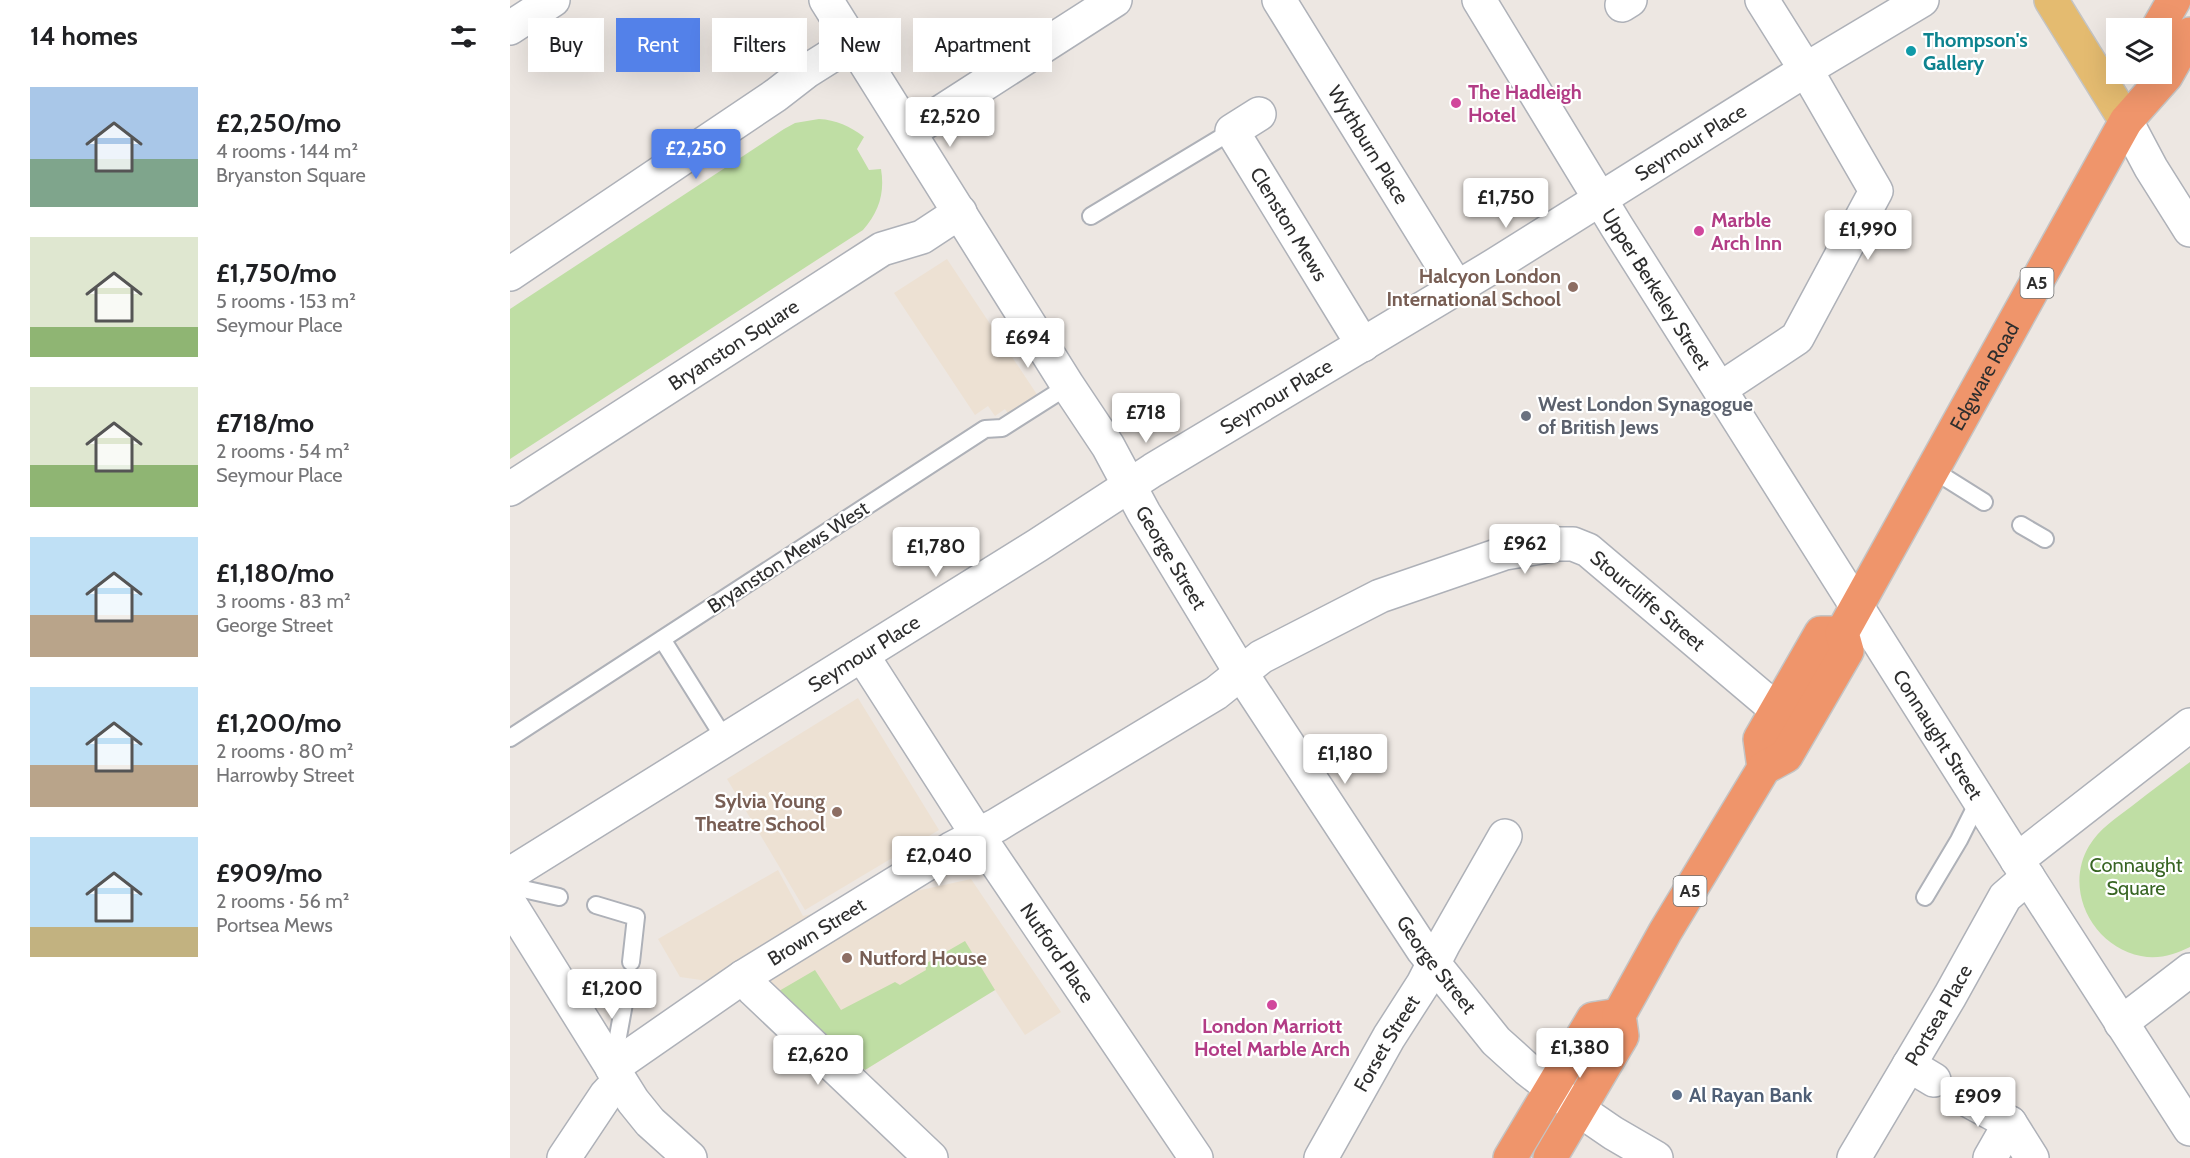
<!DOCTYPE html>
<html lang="en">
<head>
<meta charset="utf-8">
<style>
  body { margin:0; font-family:Cabin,sans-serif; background:#f2f2f2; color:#202124; height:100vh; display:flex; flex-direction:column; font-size:22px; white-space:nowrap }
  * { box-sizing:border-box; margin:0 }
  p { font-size:20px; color:#757577 }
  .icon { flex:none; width:33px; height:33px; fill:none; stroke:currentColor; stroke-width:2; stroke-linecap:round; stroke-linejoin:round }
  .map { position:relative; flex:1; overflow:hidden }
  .drawer { display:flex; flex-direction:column; background:#fff; width:510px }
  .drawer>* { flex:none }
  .guide { position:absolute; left:18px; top:18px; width:570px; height:54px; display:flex; gap:12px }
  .buttons { position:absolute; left:1596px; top:18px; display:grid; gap:12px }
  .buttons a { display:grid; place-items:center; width:66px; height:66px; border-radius:0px; background:#fff; box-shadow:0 6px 24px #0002; font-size:30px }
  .price { position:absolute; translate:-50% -51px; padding:0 14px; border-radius:6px; background:#fff; color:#222; font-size:20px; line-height:39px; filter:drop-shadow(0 2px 3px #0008) }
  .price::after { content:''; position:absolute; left:50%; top:36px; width:18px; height:14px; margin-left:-9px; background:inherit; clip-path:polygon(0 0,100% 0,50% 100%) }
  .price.on { background:#5381e9; color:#fff }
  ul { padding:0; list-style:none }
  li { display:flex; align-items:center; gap:18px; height:150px; padding:0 30px }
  li span { display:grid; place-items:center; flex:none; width:168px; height:120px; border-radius:0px; color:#555 }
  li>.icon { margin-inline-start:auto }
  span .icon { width:72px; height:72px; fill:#fffc; stroke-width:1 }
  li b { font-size:26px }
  h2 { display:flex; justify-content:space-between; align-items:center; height:72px; padding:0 30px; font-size:26px }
  .pill { padding:0 21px; border-radius:0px; background:#fff; box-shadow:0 6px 24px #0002; font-size:21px; line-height:54px }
  .pill.on { background:#5381e9; color:#fff }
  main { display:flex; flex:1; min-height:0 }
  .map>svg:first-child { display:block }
  .education { fill:#ede1d3 }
  .green { fill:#bfdea4 }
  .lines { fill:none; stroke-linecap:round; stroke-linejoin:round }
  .lane-casing { stroke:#aeb1b8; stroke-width:20 }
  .street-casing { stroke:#aeb1b8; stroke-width:36 }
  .secondary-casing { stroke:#aeb1b8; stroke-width:36 }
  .primary-casing { stroke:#c4c4c4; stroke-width:36 }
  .highway-casing { stroke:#c4c4c4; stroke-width:36 }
  .lane { stroke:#fff; stroke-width:16 }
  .street { stroke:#fff; stroke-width:33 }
  .secondary { stroke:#fff; stroke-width:33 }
  .primary { stroke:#e4bb70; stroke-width:33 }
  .highway { stroke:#ef956b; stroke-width:33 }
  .culture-dot { fill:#0f9aa8; stroke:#fff; stroke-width:2 }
  .hotel-dot { fill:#d1479c; stroke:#fff; stroke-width:2 }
  .education-dot { fill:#8d6e63; stroke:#fff; stroke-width:2 }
  .worship-dot { fill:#6b7280; stroke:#fff; stroke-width:2 }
  .service-dot { fill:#5c6f8a; stroke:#fff; stroke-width:2 }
  .labels { text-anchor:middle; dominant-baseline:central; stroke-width:4.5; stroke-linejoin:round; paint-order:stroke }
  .shield { fill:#fff; stroke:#6d6d6d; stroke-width:1.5 }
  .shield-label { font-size:18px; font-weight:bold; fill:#2e2e2e }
  .culture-label { font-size:20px; font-weight:bold; fill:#0d838f; stroke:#fff; text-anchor:start }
  .hotel-label { font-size:20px; font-weight:bold; fill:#b23c85; stroke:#fff; text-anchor:start }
  .street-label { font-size:20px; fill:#2e2e2e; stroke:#fff }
  .education-label { font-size:20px; font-weight:bold; fill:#785e54; stroke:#fff; text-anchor:end }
  .worship-label { font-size:20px; font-weight:bold; fill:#5b616d; stroke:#fff; text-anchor:start }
  .park-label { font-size:20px; fill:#386523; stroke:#fff }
  .service-label { font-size:20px; font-weight:bold; fill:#4e5e75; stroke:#fff; text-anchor:start }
</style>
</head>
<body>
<main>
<section class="drawer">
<h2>14 homes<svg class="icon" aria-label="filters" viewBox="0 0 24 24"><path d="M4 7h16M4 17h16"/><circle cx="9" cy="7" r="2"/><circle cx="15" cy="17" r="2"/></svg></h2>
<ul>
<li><span style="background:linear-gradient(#a9c7e8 60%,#7fa58c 0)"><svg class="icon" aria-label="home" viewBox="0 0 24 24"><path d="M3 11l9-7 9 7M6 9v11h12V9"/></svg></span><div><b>£2,250/mo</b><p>4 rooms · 144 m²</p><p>Bryanston Square</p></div></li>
<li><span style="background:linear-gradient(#dfe7d0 75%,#8fb573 0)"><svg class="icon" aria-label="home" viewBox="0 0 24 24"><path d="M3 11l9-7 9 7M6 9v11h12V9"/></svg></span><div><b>£1,750/mo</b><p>5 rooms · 153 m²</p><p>Seymour Place</p></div></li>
<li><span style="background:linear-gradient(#dfe7d0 65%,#8fb573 0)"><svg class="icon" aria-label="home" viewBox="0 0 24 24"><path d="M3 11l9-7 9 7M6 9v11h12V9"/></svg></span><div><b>£718/mo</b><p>2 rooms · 54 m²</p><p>Seymour Place</p></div></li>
<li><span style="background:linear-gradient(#bfe0f5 65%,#b9a48a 0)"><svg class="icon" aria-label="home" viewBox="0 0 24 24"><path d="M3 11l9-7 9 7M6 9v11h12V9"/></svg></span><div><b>£1,180/mo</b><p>3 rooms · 83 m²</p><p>George Street</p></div></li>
<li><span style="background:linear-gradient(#bfe0f5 65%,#b9a48a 0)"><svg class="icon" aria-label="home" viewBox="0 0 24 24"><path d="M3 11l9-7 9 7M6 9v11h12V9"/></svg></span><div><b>£1,200/mo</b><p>2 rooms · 80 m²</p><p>Harrowby Street</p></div></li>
<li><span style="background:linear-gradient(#bfe0f5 75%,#c2b280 0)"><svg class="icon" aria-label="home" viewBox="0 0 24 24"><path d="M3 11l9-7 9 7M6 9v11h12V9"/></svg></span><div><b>£909/mo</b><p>2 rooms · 56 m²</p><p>Portsea Mews</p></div></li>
</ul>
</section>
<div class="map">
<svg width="1680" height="1158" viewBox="0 0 1680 1158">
  <rect width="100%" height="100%" fill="#ede7e2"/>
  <!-- education -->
  <path class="education" d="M437,259L530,399L501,418L495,409L485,416L478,406L465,415L384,293Z
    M348,698L429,830L295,910L217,779Z
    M268,870L293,916L461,879L551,1012L515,1035L485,990L355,1070L269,991L170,977L148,939Z"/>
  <!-- green -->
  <path class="green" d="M309,119C326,120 340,126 354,137L347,149L359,170L371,169C375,193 369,212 353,230L0,459V309L274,129L285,123Z
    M1680,762V947C1665,954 1649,960 1631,956C1583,947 1553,890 1579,846C1589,829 1606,818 1622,806C1641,791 1661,776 1680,762Z
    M455,941L485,990L355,1070L269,991L305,970L331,1010L385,982L390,985L416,970L415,964Z"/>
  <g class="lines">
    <defs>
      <path id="lane" d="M581,216L722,131
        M1423,470L1474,502
        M1511,525L1535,539
        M152,639L216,741
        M0,738L475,429L492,428L558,386
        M0,886L49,897
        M1415,897L1449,840L1469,800
        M86,905L126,917L121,962
        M103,1064L115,998"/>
      <g id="street">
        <path id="s1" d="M769,0L947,288"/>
        <path d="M1112,5L1120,0"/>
        <path d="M0,28L43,0"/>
        <path id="s2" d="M749,114L722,131L853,345"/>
        <path d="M400,132L605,0"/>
        <path d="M0,274L266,95L297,71L343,42"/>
        <path d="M1210,389L1287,338L1366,191L1296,70L1252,0"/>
        <path id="s3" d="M0,489L372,249L412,237L450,212"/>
        <path id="s4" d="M352,655L467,834L686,1158"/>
        <path d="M1507,860L1680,725"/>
        <path d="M0,904L123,1101L140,1122L180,1158"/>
        <path d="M233,977L244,990L421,1158"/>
        <path d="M1399,1065L1424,1080"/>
        <path id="s5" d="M102,1068L233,977L441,849L487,825L706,693L751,657L870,596L995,553L1049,544H1063L1078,550L1267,710"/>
        <path d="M1454,1098L1500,1123L1522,1158"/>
        <path d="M1068,1109L1103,1133L1146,1158"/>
        <path d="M54,1158L96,1095L109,1081"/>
        <path id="s6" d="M811,1158L879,1037L913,984L934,943L995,836"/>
        <path id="s7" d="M1344,1158L1440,996L1495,897L1518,877"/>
        <path d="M1480,1158L1500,1123"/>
      </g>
      <g id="secondary">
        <path id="s8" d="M316,0L558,386L598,446L634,513L731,673L913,950L986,1041L1017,1069L1068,1109"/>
        <path id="s9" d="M969,0L1107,227L1507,860L1680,1129"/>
        <path d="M1616,121L1641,168L1680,230"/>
        <path id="s10" d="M0,874L528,545L643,470L985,265L1310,61L1412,0"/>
        <path d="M1611,1023L1680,970"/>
      </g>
      <path id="primary" d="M1541,0L1616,121"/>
      <g id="highway">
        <path d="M1648,28L1664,0"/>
        <path d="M1254,768L1250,739L1311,633H1332"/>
        <path d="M1000,1158L1083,1019L1109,1015"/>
        <path id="s11" d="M1040,1158L1112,1036L1109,1015L1155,932L1254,768L1276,756L1337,651L1332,633L1616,121L1656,76L1680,34"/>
      </g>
    </defs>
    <!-- lane casing -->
    <use href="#lane" class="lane-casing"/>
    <!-- street casing -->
    <use href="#street" class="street-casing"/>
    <!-- secondary casing -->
    <use href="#secondary" class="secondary-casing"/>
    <!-- primary casing -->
    <use href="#primary" class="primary-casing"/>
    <!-- highway casing -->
    <use href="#highway" class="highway-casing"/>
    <!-- lane -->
    <use href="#lane" class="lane"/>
    <!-- street -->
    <use href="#street" class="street"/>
    <!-- secondary -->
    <use href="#secondary" class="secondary"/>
    <!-- primary -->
    <use href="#primary" class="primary"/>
    <!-- highway -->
    <use href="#highway" class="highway"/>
  </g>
  <!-- markers -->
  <circle class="culture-dot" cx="1401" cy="51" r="6"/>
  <g class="hotel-dot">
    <circle cx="946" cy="103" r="6"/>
    <circle cx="1189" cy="231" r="6"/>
    <circle cx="762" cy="1005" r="6"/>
  </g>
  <g class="education-dot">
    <circle cx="1063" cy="287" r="6"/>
    <circle cx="327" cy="812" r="6"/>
    <circle cx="337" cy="958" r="6"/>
  </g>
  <circle class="worship-dot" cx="1016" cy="416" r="6"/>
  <circle class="service-dot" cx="1167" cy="1095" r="6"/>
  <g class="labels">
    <!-- shield labels -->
    <g class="shield">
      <rect x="1510.5" y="268" width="33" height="30" rx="4.5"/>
      <rect x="1163.5" y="876" width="33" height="30" rx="4.5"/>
    </g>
    <g class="shield-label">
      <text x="1527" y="283">A5</text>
      <text x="1180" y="891">A5</text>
    </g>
    <!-- culture labels -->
    <g class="culture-label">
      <text x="1413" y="40">Thompson's<tspan x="1413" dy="23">Gallery</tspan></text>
    </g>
    <!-- hotel labels -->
    <g class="hotel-label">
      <text x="958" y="92">The Hadleigh<tspan x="958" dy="23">Hotel</tspan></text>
      <text x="1201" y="220">Marble<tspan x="1201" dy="23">Arch Inn</tspan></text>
      <text x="762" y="1026" text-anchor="middle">London Marriott<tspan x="762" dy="23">Hotel Marble Arch</tspan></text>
    </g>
    <!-- street labels -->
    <g class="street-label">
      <text stroke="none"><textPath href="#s10" startOffset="1389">Seymour Place</textPath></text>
      <text stroke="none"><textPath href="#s1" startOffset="170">Wythburn Place</textPath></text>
      <text stroke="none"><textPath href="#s2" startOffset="141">Clenston Mews</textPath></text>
      <text stroke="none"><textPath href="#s9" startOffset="339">Upper Berkeley Street</textPath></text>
      <text stroke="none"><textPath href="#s3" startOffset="266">Bryanston Square</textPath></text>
      <text stroke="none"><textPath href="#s11" startOffset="908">Edgware Road</textPath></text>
      <text stroke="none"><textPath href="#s10" startOffset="903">Seymour Place</textPath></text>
      <text transform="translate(278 557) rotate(-33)">Bryanston Mews West</text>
      <text stroke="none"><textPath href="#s8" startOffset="656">George Street</textPath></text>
      <text stroke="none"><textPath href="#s5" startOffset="1198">Stourcliffe Street</textPath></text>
      <text stroke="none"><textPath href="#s10" startOffset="417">Seymour Place</textPath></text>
      <text stroke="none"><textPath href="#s9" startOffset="866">Connaught Street</textPath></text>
      <text stroke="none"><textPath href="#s5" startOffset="246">Brown Street</textPath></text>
      <text stroke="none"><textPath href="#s4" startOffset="356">Nutford Place</textPath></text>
      <text stroke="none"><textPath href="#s8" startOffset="1142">George Street</textPath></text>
      <text stroke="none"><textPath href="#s7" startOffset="166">Portsea Place</textPath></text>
      <text stroke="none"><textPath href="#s6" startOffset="132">Forset Street</textPath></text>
    </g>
    <!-- education labels -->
    <g class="education-label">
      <text x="1051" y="276">Halcyon London<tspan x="1051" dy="23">International School</tspan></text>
      <text x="315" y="801">Sylvia Young<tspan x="315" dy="23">Theatre School</tspan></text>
      <text x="349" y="958" text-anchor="start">Nutford House</text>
    </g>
    <!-- worship labels -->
    <g class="worship-label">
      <text x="1028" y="404">West London Synagogue<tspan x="1028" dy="23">of British Jews</tspan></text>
    </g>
    <!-- park labels -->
    <g class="park-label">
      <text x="1626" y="865">Connaught<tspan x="1626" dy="23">Square</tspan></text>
    </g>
    <!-- service labels -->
    <g class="service-label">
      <text x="1179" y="1095">Al Rayan Bank</text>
    </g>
  </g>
</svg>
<div class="buttons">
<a><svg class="icon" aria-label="layers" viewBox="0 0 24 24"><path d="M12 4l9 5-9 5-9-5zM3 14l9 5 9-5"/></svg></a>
</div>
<b class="price" style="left:440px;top:148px">£2,520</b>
<b class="price on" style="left:186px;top:180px">£2,250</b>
<b class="price" style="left:996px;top:229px">£1,750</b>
<b class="price" style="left:1358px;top:261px">£1,990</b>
<b class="price" style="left:518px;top:369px">£694</b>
<b class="price" style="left:636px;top:444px">£718</b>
<b class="price" style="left:1015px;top:575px">£962</b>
<b class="price" style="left:426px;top:578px">£1,780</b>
<b class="price" style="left:835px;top:785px">£1,180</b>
<b class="price" style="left:429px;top:887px">£2,040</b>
<b class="price" style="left:102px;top:1020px">£1,200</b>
<b class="price" style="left:1070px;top:1079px">£1,380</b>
<b class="price" style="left:308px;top:1086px">£2,620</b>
<b class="price" style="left:1468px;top:1128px">£909</b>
<div class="guide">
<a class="pill">Buy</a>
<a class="pill on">Rent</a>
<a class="pill">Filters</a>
<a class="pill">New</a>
<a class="pill">Apartment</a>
</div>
</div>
</main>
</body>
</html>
